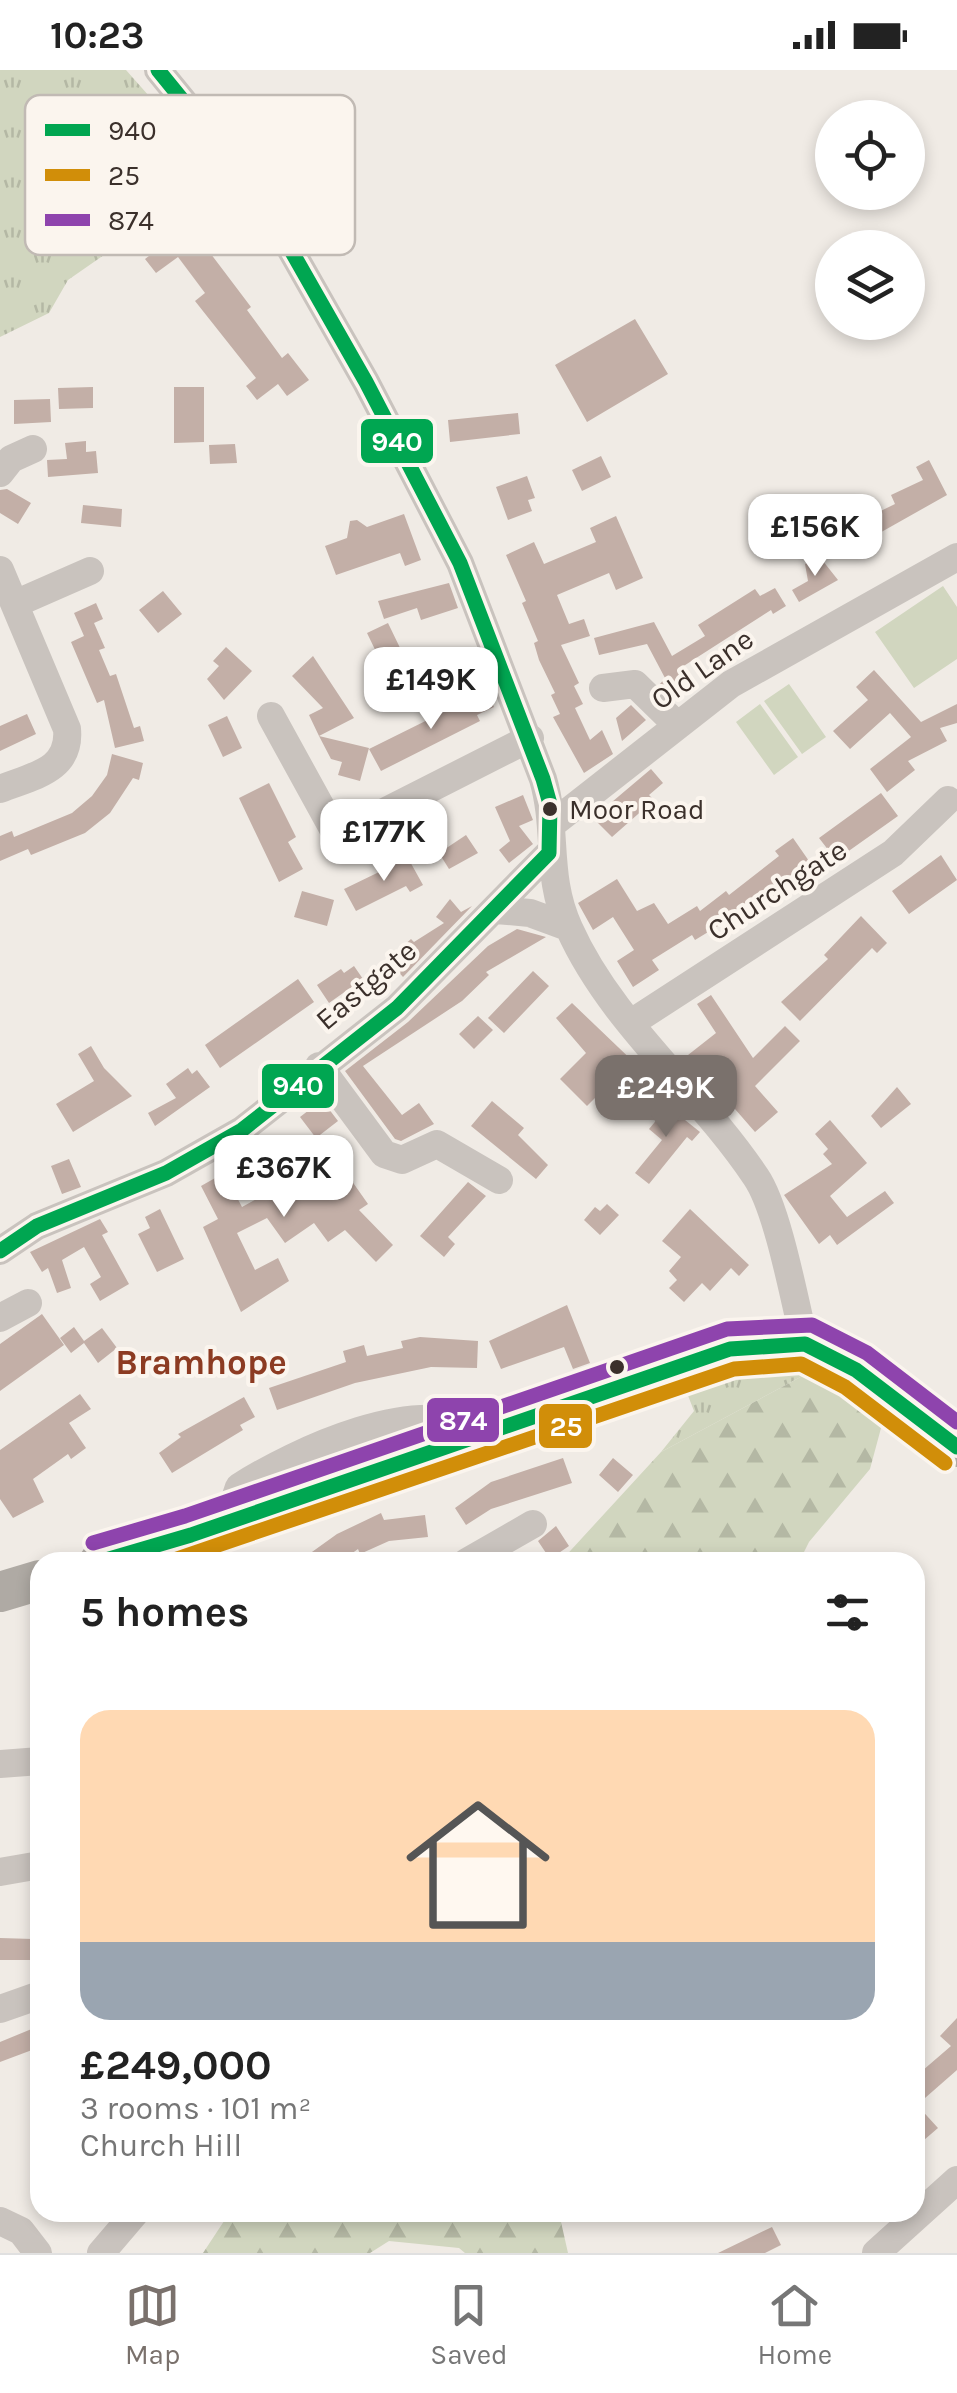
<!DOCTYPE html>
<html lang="en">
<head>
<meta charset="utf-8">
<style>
  body { margin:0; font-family:Karla,sans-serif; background:#f2f2f2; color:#222; height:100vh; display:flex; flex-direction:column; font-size:38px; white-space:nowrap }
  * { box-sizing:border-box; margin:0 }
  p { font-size:32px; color:#767676 }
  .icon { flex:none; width:55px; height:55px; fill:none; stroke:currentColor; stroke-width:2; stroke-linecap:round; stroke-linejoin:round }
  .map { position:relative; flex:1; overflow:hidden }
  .details { position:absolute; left:30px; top:1482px; width:895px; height:670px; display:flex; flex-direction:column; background:#fff; border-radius:30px; box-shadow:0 5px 15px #0003 }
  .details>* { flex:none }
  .tools { position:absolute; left:815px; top:30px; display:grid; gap:20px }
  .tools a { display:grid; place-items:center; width:110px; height:110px; border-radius:50%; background:#fff; box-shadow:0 5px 15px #0003; font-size:50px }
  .price { position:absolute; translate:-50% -85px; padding:0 22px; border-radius:20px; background:#fff; color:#222; font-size:32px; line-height:65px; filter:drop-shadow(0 2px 5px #0008) }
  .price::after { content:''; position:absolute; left:50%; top:60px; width:30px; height:22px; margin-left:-15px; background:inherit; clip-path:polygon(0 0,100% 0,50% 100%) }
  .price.active { background:#7a716c; color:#fff }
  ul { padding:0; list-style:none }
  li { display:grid; align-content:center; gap:20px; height:530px; padding:0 50px }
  li span { display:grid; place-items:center; height:310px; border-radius:30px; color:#555 }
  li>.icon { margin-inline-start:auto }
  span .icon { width:180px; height:180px; fill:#fffc; stroke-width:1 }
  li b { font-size:42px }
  h2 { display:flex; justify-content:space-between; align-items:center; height:120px; padding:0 50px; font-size:42px }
  .status { display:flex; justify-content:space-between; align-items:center; height:70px; padding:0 50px; background:#fff; direction:ltr }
  .status svg { height:28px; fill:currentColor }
  .dock { display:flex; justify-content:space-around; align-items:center; height:140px; border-top:2px solid #e0e0e0; background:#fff; font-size:28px; color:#767676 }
  .dock a { display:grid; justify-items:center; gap:5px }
  .dock .active { color:#7a716c }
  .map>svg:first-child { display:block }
  .grass { fill:url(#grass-tufts) }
  .forest { fill:url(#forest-firs) }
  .garden { fill:#d1d6bf }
  .building { fill:#c3afa7 }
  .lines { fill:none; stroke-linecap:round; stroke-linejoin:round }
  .minor { stroke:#c9c3be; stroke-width:28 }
  .highway { stroke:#afaaa4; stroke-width:40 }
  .bus-1-casing { stroke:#fbf5ee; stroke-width:22 }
  .bus-2-casing { stroke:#fbf5ee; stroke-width:22 }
  .bus-3-casing { stroke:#fbf5ee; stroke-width:22 }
  .bus-1 { stroke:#00a651; stroke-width:15 }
  .bus-2 { stroke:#d18e09; stroke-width:15 }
  .bus-3 { stroke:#8e44ad; stroke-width:15 }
  .bus-dot { fill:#3b302b; stroke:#fbf5ee; stroke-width:4 }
  .labels { text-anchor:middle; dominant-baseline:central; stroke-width:8; stroke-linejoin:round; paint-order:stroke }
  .bus-label { font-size:28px; fill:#3b302b; stroke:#fbf5ee; text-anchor:start }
  .street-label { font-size:30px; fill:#3b302b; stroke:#fbf5ee }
  .quarter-label { font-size:35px; font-weight:bold; fill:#8c3b22; stroke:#fbf5ee }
  .key { fill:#fbf5ee; stroke:#c1bab4; stroke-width:2.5 }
  .key-label { font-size:28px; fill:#3b302b }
  .line-badge { stroke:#fbf5ee; stroke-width:4 }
  .badge-label { font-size:28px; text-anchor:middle; font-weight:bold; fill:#fff }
</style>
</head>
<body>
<div class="status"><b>10:23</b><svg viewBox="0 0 49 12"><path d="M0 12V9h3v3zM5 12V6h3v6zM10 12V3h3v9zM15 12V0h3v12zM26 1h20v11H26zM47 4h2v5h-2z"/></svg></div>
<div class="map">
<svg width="957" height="2183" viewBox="0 0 957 2183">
  <defs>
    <pattern id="grass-tufts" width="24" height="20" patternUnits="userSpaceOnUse" patternTransform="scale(2.5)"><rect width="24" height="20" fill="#d1d6bf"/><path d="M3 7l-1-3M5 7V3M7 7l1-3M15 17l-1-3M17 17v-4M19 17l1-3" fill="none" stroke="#b4b8a4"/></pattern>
    <pattern id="forest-firs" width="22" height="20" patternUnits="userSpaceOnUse" patternTransform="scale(2.5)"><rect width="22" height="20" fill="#d1d6bf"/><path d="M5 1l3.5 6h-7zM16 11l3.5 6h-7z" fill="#b4b8a4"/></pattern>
  </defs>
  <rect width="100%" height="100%" fill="#f0ebe5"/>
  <!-- grass -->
  <path class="grass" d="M0,0H126L219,105L68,210L49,243L0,267Z
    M774,1297L808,1303L661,1382L694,1341L687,1323Z
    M416,1358L443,1360L246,1422L343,1376Z"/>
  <!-- forest -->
  <path class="forest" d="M808,1303L884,1347L870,1399L809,1472L799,1492H718L689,1483L677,1492H560L661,1382Z
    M230,2142L559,2143L568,2183H465L459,2178L389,2171L370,2183H203Z"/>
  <!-- garden -->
  <path class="garden" d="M943,516L957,537V589L914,618L875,562Z
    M789,614L826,667L802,684L764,631Z
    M760,634L798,687L774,705L736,652Z"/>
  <!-- building -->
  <path class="building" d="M189,155L251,237L247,240L282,288L288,283L309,310L287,326L278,314L257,330L246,316L256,308L195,231L205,223L178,187L156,203L145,189Z
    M635,249L668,304L587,352L555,295Z
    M93,317V338L59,339L58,318Z
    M174,317H204V372L174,373Z
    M50,329L51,352L14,354V330Z
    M518,343L520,364L450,372L448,350Z
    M86,371V382L96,381L98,403L48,407L47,390L67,389L65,373Z
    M235,374L237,393L210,394L209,375Z
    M601,386L611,407L582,421L572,400Z
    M929,390L947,425L853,478L846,463L850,456L895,434L891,425L923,410L916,397Z
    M527,406L535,428L528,430L532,441L508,450L496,417Z
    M7,419L31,433L18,454L0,443V420Z
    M83,435L122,439L121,457L81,453Z
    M404,444L421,490L405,496L400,483L336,505L325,476L347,468L350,451L357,450L367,457Z
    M616,446L643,508L616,520L609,503L557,525L569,554L584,549L590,566L561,575L579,613L574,616L583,634L575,638L590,670L602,660L613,684L584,703L553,647L560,644L551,625L555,623L539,590L534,573L538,571L522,533L526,531L506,485L534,472L544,494L596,472L590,458Z
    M819,486L838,510L799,532L792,520L808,511L805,494Z
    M449,513L458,538L421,550L417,538L384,549L378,531Z
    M775,518L786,536L773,544L771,540L679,599L688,609L671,625L660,614L665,608L647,574L599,585L594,568L654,552L672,586L705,566L698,555L755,519L760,526Z
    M163,521L182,544L158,563L139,540Z
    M96,533L103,549L94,553L105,578L99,580L110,606L116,604L134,658L140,656L144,671L115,678L104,630L97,633L71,572L84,566L74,543Z
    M388,553L402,582L381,592L367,563Z
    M226,577L252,601L224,630L207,609L219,596L213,591Z
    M313,586L354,648L319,666L309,645L323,638L292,606Z
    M874,600L921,652L957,634V653L940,658L947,671L908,691L915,700L887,722L870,699L911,667L890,643L850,679L833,661L868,630L856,617Z
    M486,621L494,637L477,645L480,651L381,701L369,679Z
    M631,635L646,650L622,671L616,648Z
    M27,644L36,664L0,681V656Z
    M227,646L242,678L223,687L208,655Z
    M319,666L369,678L360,711L338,705L342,692L331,689Z
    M112,684L143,693L139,710L133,708L110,743L85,763L31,785L28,779L0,791V766L12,761L14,767L72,743L92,726L107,705Z
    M651,699L663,713L649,725L654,730L612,767L593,748Z
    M269,713L296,767L288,772L303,799L279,812L239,728Z
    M881,723L898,746L836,790L819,768Z
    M523,725L533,750L519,756L533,774L509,793L499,780L510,771L495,737Z
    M466,765L478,783L449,799L439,783Z
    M793,768L809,791L787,808L791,814L727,858L723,853L695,870L692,865L652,890L659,900L633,917L617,891L634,880L613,847L593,860L578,833L617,809L637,841L654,833L668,854L697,836L700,841L726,821L729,825L779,786L775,781Z
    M941,785L957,810L909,844L892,821Z
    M408,788L423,815L410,822L406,816L356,841L344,819Z
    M302,821L334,830L327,856L294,847Z
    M450,829L461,842L472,836L403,907L388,890L411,869L414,872L444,853L436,847Z
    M861,846L887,873L877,883L872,878L800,951L781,932L828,889L824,885Z
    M517,859L546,867L486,902L489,905L462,931L363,996L402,1045L419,1033L434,1054L401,1071L395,1069L345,1001L408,952L488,876Z
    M354,896L363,909L329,933L317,915L341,899L344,903Z
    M533,901L549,916L504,963L488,948Z
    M298,909L314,932L220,998L205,975Z
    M711,925L753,988L785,956L800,971L755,1016L778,1042L755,1062L688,985L716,963L697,934Z
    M572,933L641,999L625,1014L617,1006L587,1036L560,1009L586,983L556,948Z
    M478,946L493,960L474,979L459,964Z
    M91,976L104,998L132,1026L73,1062L56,1034L94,1011L78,984Z
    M188,998L192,1004L197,1000L210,1017L155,1056L148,1043L176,1028L166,1014Z
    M897,1017L911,1034L881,1058L871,1046Z
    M322,1030L338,1051L316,1068L300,1047Z
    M660,1030L700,1062L692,1071L687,1067L649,1114L635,1103L662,1070L649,1059L659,1047L651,1040Z
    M492,1031L524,1058L518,1065L548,1095L536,1109L471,1056Z
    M830,1050L867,1093L830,1126L847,1147L885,1121L894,1133L837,1175L830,1165L819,1174L784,1125L832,1094L823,1084L828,1079L815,1064Z
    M281,1070L307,1107L314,1102L321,1112L342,1097L368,1134L359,1140L393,1175L376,1192L345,1160L328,1172L314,1153L285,1173L267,1148L237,1163L255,1200L278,1188L289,1211L241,1242L203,1157L218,1149L201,1116L224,1103L242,1137L275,1119L254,1089Z
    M69,1089L81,1117L62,1124L51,1096Z
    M468,1112L486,1126L448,1167L455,1174L444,1187L420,1166Z
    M607,1134L619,1145L600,1165L584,1150L595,1137L600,1141Z
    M160,1139L184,1189L157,1202L138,1164L150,1158L145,1147Z
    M690,1139L749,1195L739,1206L731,1198L710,1221L702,1213L684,1232L669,1218L677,1210L669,1201L681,1187L662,1171Z
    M100,1149L108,1162L102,1165L129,1214L100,1231L90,1214L101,1207L84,1177L62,1190L71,1218L57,1223L48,1198L42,1202L30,1182Z
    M567,1235L590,1293L573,1299L564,1277L501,1299L489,1271Z
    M42,1244L64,1275L0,1321V1274Z
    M74,1257L84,1271L102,1258L117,1278L98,1293L84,1273L71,1283L60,1268Z
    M420,1267L478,1271L477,1298L431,1297L355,1313L277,1340L269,1318L346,1292L343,1281L364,1275L367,1286L403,1278L401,1271Z
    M80,1324L91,1339L69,1353L86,1378L71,1389L68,1384L33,1409L44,1432L13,1448L0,1429V1380Z
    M244,1327L255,1347L240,1355L243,1360L172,1403L159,1383L181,1367L178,1364Z
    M563,1388L572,1413L491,1439L466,1455L455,1438L491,1412Z
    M613,1388L633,1405L618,1422L599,1405Z
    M381,1443L384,1450L425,1445L428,1467L389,1471L360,1484L358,1479L340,1492H298L337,1464Z
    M556,1456L569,1476L550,1489L538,1471Z
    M0,1868L33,1869V1890H0Z
    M957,1948V2000L917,2035L938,2058L924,2070L915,2060V2007L951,1976L940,1966Z
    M34,1958L40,1977L0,1992V1972Z
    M772,2157L781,2175L765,2183H718Z"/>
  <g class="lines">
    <!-- minor -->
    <path class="minor" d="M158,0L259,124L366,312L460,493L543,709C558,760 545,806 569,858C612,954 699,1021 756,1107C778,1139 795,1233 805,1274
      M0,403L11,389L33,379
      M0,500L67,659C71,701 32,706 0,719
      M17,533L90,501
      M603,618L635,614L677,655
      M271,646L337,766L530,668
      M551,755L731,614L957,487
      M496,840L530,843L568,857
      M631,953L893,783L948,730
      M319,996L384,1084L402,1090L437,1074L499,1110
      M0,1181L37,1156L166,1103L242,1060L397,938L549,783
      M0,1248L28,1233
      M227,1453L239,1417C294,1382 423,1320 482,1364
      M467,1492L533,1454
      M0,1694L40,1691
      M0,1802L40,1795
      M0,1939L40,1925
      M0,2151L21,2161L38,2183
      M101,2183L136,2142
      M876,2183L957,2110"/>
    <!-- highway -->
    <path class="highway" d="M99,1492L191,1465L730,1279L805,1274L856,1300L957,1377
      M0,1522L40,1510"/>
    <defs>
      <path id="bus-1" d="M158,0L259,124L366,312L460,493L543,709L550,734L549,783
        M0,1181L37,1156L166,1103L242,1060L397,938L549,783
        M99,1492L191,1465L730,1279L805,1274L856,1300L957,1377"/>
      <path id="bus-2" d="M168,1492L734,1299L801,1294L845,1317L945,1393"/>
      <path id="bus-3" d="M93,1473L185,1446L727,1259L812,1255L867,1283L957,1352"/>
    </defs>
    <!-- bus-1 casing -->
    <use href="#bus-1" class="bus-1-casing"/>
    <!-- bus-2 casing -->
    <use href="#bus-2" class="bus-2-casing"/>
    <!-- bus-3 casing -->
    <use href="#bus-3" class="bus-3-casing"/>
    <!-- bus-1 -->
    <use href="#bus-1" class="bus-1"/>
    <!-- bus-2 -->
    <use href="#bus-2" class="bus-2"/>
    <!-- bus-3 -->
    <use href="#bus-3" class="bus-3"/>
  </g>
  <!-- markers -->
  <g class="bus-dot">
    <circle cx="550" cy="739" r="9"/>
    <circle cx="617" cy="1297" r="9"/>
  </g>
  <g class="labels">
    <!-- bus labels -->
    <g class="bus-label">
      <text x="569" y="739">Moor Road</text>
    </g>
    <!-- street labels -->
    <g class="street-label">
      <text transform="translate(702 599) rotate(-35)">Old Lane</text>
      <text transform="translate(777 820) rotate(-33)">Churchgate</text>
      <text transform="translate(366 915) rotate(-40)">Eastgate</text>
    </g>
    <!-- quarter labels -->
    <g class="quarter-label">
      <text x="201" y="1292">Bramhope</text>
    </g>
  </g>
  <!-- legend -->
  <rect x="25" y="25" width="330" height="160" rx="15" class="key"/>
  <rect x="45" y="54" width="45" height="12" fill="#00a651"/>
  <rect x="45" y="99" width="45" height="12" fill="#d18e09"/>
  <rect x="45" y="144" width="45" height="12" fill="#8e44ad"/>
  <g class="key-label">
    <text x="108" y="70">940</text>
    <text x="108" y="115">25</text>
    <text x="108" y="160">874</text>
  </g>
  <g class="line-badge">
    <rect x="359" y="347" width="76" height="48" rx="10" fill="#00a651"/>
    <rect x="260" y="992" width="76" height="48" rx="10" fill="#00a651"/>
    <rect x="425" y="1326" width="76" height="48" rx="10" fill="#8e44ad"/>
    <rect x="537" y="1332" width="57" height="48" rx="10" fill="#d18e09"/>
  </g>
  <g class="badge-label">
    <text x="397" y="381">940</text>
    <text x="298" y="1025">940</text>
    <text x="463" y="1360">874</text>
    <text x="566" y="1366">25</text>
  </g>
</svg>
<div class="tools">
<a><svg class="icon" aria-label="locate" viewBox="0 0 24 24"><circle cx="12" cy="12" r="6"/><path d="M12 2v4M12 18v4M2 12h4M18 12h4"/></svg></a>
<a><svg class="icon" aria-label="layers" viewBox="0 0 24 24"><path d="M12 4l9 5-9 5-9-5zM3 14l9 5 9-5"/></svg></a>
</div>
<b class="price" style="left:815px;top:509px">£156K</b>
<b class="price" style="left:431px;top:662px">£149K</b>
<b class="price" style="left:384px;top:814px">£177K</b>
<b class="price active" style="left:666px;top:1070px">£249K</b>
<b class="price" style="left:284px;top:1150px">£367K</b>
<section class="details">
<h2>5 homes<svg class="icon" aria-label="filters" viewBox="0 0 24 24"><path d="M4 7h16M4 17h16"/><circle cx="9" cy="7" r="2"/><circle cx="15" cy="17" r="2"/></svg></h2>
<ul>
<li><span style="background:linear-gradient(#ffd9b3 75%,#9aa5b1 0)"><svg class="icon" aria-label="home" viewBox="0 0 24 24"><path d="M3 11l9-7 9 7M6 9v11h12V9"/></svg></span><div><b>£249,000</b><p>3 rooms · 101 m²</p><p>Church Hill</p></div></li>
</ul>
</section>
</div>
<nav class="dock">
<a class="active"><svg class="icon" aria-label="map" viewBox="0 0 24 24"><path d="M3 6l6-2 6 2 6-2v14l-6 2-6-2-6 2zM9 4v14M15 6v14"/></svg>Map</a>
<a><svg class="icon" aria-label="saved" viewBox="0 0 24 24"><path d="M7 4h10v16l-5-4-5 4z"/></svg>Saved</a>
<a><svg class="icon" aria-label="home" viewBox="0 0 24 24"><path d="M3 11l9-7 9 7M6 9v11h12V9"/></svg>Home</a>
</nav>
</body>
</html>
